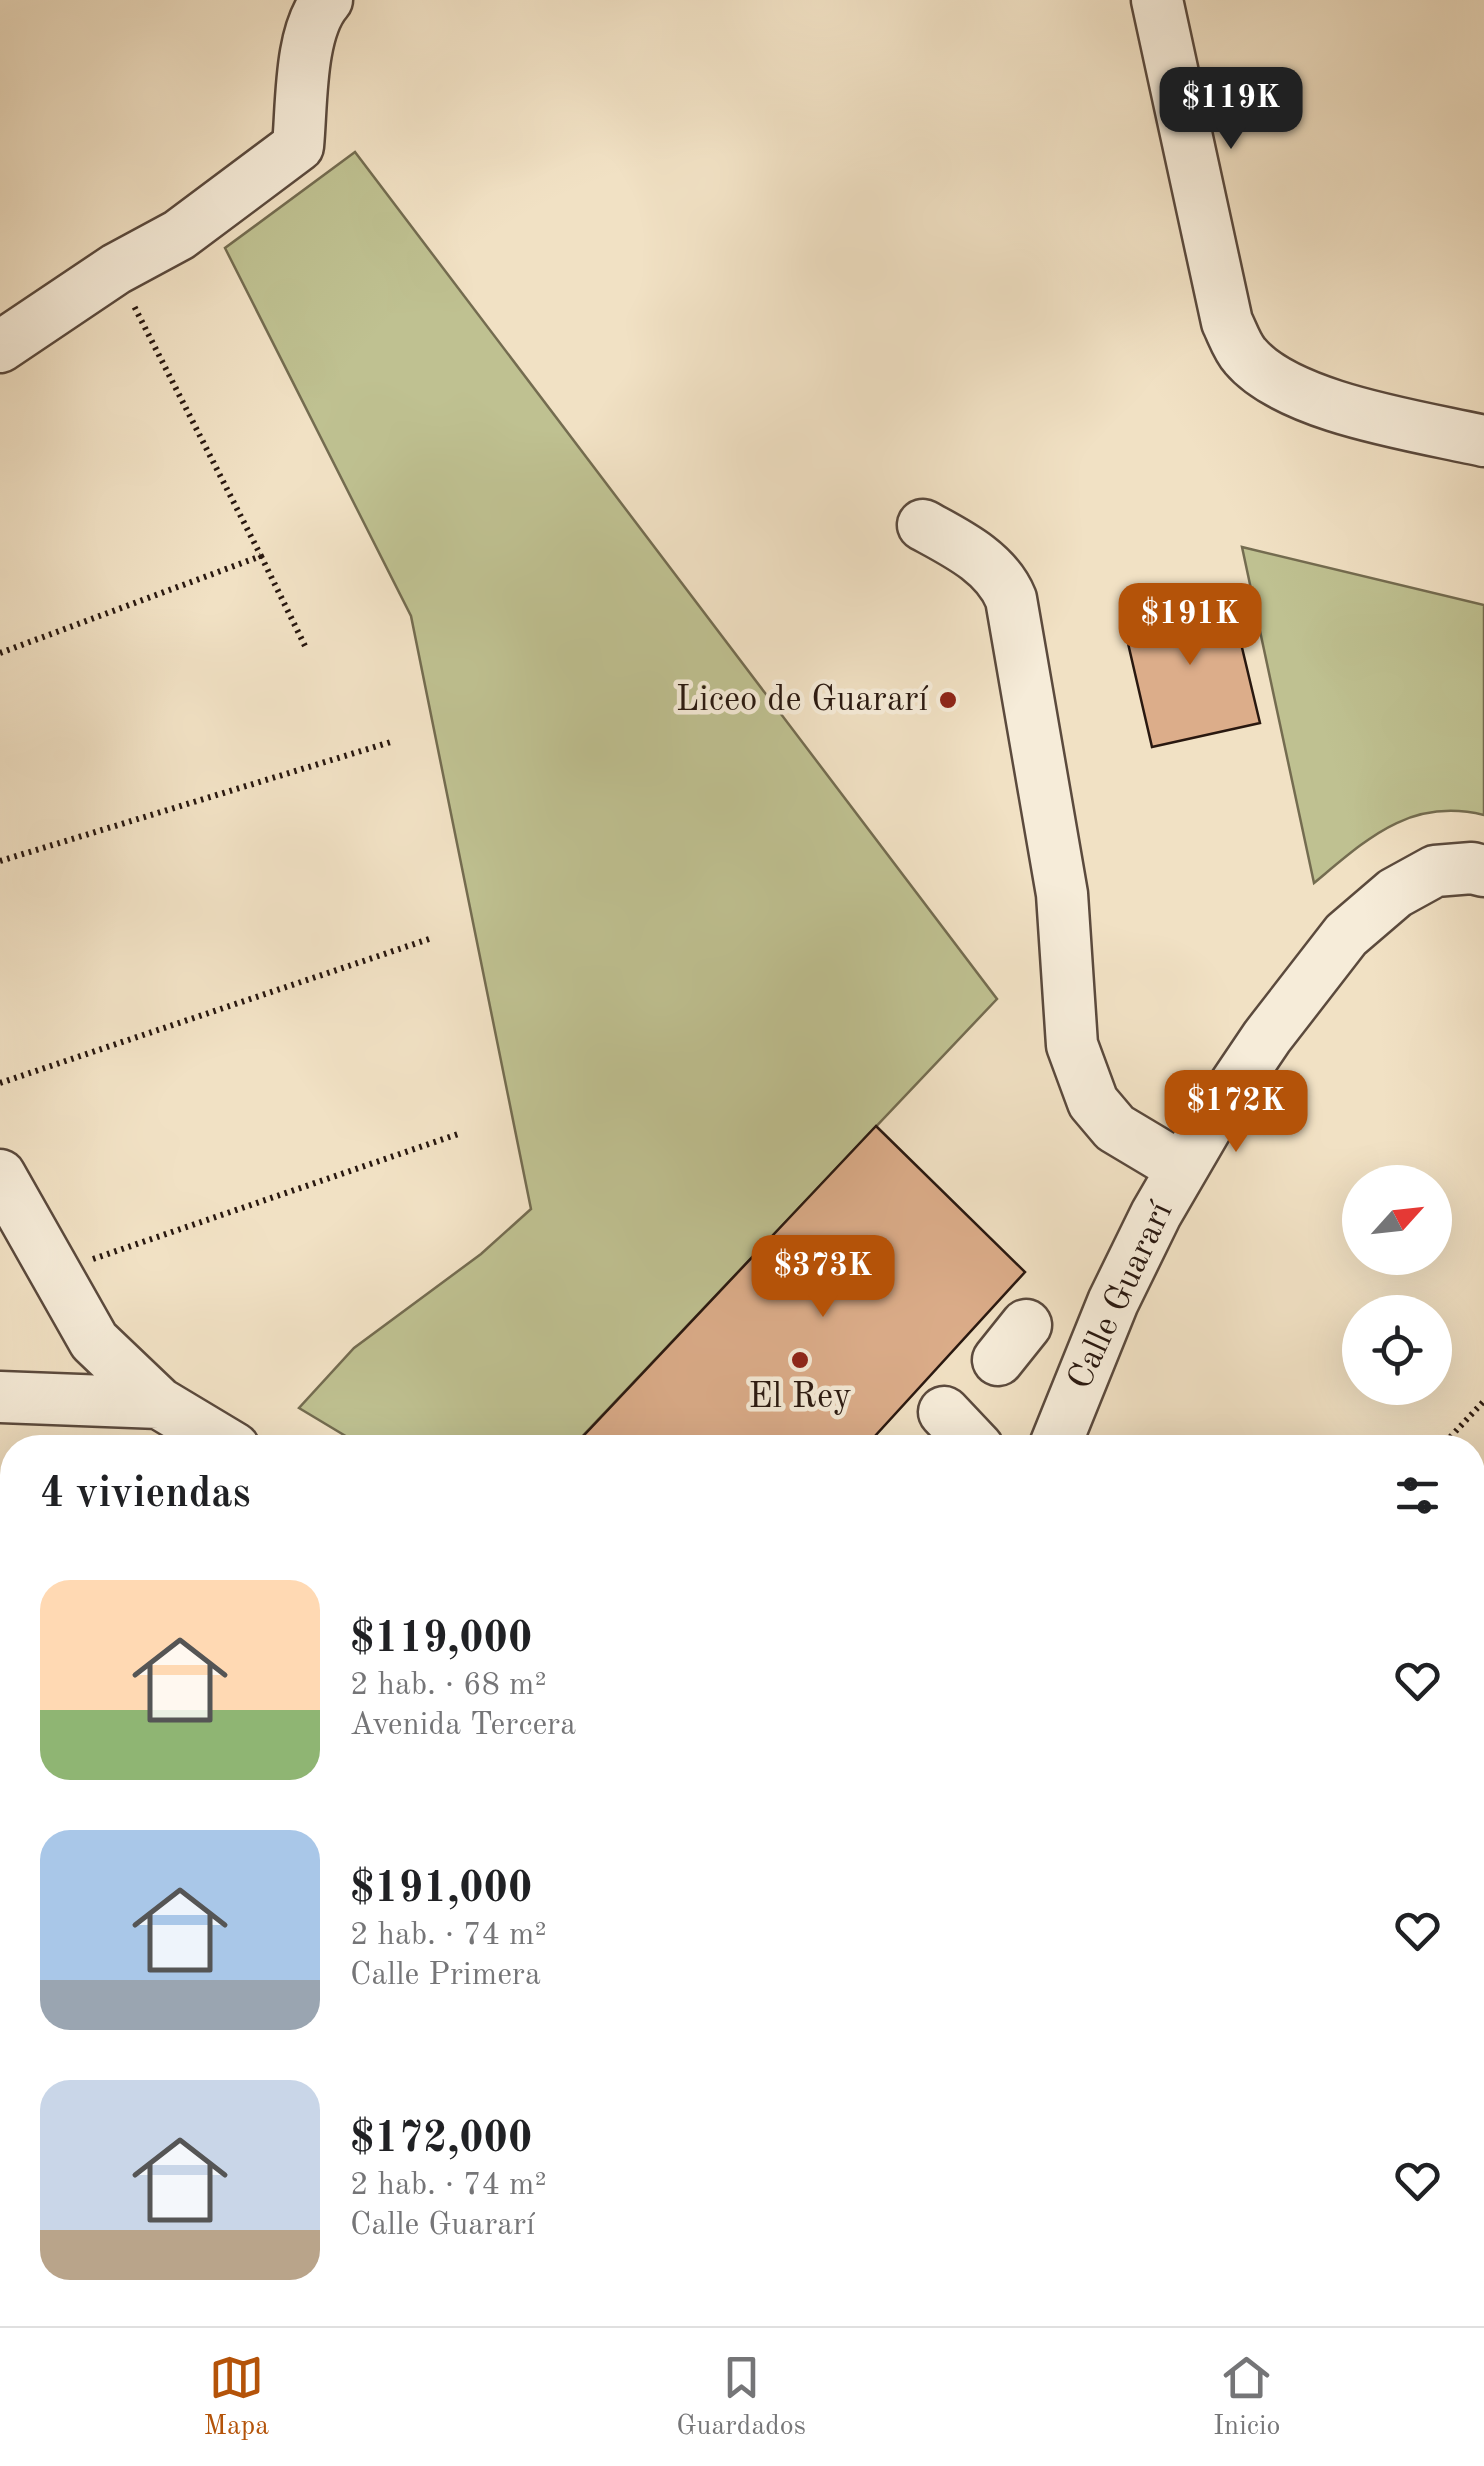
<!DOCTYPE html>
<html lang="es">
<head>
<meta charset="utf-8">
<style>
  body { margin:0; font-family:"Old Standard TT",serif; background:#f6f6f6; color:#202124; height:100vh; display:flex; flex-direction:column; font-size:38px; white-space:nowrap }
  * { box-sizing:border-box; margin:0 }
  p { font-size:32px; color:#757577 }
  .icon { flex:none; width:55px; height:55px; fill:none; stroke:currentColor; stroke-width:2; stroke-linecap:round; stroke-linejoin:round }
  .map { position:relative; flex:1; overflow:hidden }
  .drawer { position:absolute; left:0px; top:1435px; width:1485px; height:892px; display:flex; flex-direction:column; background:#fff; border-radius:40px 40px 0 0; box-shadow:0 10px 40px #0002 }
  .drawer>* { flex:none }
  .needle { width:65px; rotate:63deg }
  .controls { position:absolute; left:1342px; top:1165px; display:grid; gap:20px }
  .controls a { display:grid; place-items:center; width:110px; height:110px; border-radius:50%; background:#fff; box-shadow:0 10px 40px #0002; font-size:50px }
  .price { position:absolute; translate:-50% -85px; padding:0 22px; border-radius:20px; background:#b45309; color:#fff; font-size:32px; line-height:65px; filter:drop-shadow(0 2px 5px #0008) }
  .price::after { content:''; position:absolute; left:50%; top:60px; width:30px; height:22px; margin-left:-15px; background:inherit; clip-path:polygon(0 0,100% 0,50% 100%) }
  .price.on { background:#222; color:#fff }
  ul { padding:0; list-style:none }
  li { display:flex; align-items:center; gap:30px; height:250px; padding:0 40px }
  li span { display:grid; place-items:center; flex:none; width:280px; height:200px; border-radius:30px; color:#555 }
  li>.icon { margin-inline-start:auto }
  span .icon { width:120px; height:120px; fill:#fffc; stroke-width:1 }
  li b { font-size:42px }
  h2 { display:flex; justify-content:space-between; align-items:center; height:120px; padding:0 40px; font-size:42px }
  .tab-bar { display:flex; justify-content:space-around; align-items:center; height:140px; border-top:2px solid #e0e0e0; background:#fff; font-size:28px; color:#757577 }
  .tab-bar a { display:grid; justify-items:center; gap:5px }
  .tab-bar .on { color:#b45309 }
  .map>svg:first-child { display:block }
  .green { fill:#bfc191; stroke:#746c50; stroke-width:2.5 }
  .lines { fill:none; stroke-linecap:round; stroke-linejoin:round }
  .stream { stroke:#6e7a77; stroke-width:11 }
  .building { fill:#dcad8a; stroke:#291810; stroke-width:2.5 }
  .minor-casing { stroke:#5b4a3d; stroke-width:55 }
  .path { stroke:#291810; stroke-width:6; stroke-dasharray:2.5 5; stroke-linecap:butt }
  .minor { stroke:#f6ecd9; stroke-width:50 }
  .poi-dot { fill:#8f2418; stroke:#f6ecd9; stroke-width:4 }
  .labels { text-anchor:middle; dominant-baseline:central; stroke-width:9; stroke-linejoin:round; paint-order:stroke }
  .poi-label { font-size:35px; fill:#291810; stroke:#f6ecd9; text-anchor:end }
  .street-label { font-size:35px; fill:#291810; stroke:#f6ecd9 }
</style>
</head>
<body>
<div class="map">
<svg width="1484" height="2326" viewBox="0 0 1484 2326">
  <rect width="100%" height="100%" fill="#f1e1c4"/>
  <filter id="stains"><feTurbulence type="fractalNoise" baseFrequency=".002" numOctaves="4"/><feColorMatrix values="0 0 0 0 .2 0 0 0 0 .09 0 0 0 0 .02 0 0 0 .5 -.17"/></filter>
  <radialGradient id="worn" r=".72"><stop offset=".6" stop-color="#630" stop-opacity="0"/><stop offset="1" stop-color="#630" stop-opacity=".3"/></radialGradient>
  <!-- green -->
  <path class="green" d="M355,152L997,999L572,1447H364L299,1408L354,1348L481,1254L531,1209L411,616L225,248Z
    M1242,547L1484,605V815C1410,797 1367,839 1314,883Z"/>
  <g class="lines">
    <!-- stream -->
    <path class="stream" d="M0,1929L12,1931"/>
  </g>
  <!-- building -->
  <path class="building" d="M1228,589L1260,723L1152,747L1121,613Z
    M876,1126L1025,1272L864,1448H572Z
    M492,2315H745L743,2326H490Z"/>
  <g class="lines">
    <defs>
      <path id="minor" d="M1157,0L1227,322C1232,332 1237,347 1245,356C1289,408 1418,426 1484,441
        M0,347L116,269L179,235L298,146C302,105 299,32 327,0
        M923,525C956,543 996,562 1011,599L1062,894L1072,1045L1093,1102L1115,1128L1182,1168
        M0,1175L94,1341L159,1403L234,1448
        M998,1360L1026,1325
        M0,1397L159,1403
        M944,1412L978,1448
        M1054,1448L1113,1302L1156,1214L1209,1123L1267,1037L1346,935L1395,893L1435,871L1472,868L1484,871
        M0,1564L12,1563
        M1472,2100L1484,2110
        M1042,2315L1043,2326
        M1319,2315L1333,2326
        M300,2326L301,2315"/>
    </defs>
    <!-- minor casing -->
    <use href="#minor" class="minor-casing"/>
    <!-- path -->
    <path class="path" d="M261,556L307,650
      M0,653L261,556L134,306
      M0,861L394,741
      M0,1083L432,938
      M93,1259L461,1133
      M1440,1448L1484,1401
      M0,1691L12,1693
      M0,1843L12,1847
      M80,2326L81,2315"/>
    <!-- minor -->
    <use href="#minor" class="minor"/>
  </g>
  <!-- markers -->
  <g class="poi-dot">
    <circle cx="948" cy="700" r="10"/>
    <circle cx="800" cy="1360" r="10"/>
  </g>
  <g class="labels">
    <!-- poi labels -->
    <g class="poi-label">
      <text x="928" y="700">Liceo de Guararí</text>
      <text x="800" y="1397" text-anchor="middle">El Rey</text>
    </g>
    <!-- street labels -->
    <g class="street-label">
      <text transform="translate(1121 1296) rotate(-65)">Calle Guararí</text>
    </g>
  </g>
  <rect width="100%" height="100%" filter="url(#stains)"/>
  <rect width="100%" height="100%" fill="url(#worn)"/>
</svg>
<div class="controls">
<a><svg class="needle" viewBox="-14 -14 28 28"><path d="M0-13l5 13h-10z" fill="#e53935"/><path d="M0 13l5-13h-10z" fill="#757577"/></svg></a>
<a><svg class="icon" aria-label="locate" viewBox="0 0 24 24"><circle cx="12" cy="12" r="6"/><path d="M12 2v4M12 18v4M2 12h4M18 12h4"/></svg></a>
</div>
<b class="price on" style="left:1231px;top:152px">$119K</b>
<b class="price" style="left:1190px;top:668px">$191K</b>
<b class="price" style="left:1236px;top:1155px">$172K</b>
<b class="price" style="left:823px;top:1320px">$373K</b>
<section class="drawer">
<h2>4 viviendas<svg class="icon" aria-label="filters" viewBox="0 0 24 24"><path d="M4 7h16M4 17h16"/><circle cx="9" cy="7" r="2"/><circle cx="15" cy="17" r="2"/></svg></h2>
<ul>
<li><span style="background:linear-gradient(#ffd9b3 65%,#8fb573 0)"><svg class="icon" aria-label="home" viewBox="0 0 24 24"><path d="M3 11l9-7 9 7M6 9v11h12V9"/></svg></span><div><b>$119,000</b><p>2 hab. · 68 m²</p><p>Avenida Tercera</p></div><svg class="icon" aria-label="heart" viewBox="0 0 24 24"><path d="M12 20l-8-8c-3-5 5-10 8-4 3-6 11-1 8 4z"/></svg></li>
<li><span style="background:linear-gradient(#a9c7e8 75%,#9aa5b1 0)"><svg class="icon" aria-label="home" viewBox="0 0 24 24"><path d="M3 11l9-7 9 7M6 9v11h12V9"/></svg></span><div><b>$191,000</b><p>2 hab. · 74 m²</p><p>Calle Primera</p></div><svg class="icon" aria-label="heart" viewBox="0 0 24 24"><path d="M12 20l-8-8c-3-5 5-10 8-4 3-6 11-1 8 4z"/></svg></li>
<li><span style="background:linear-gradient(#c9d6e8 75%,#b9a48a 0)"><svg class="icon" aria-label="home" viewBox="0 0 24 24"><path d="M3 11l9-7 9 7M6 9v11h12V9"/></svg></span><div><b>$172,000</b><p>2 hab. · 74 m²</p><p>Calle Guararí</p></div><svg class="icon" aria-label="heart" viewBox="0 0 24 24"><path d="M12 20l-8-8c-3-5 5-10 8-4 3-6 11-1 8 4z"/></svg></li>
</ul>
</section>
</div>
<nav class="tab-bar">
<a class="on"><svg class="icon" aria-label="map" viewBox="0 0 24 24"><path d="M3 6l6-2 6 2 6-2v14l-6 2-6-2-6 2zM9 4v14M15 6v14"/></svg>Mapa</a>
<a><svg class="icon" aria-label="saved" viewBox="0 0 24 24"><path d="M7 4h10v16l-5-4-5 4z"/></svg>Guardados</a>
<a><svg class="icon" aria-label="home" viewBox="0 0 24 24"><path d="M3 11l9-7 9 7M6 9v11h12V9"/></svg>Inicio</a>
</nav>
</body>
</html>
